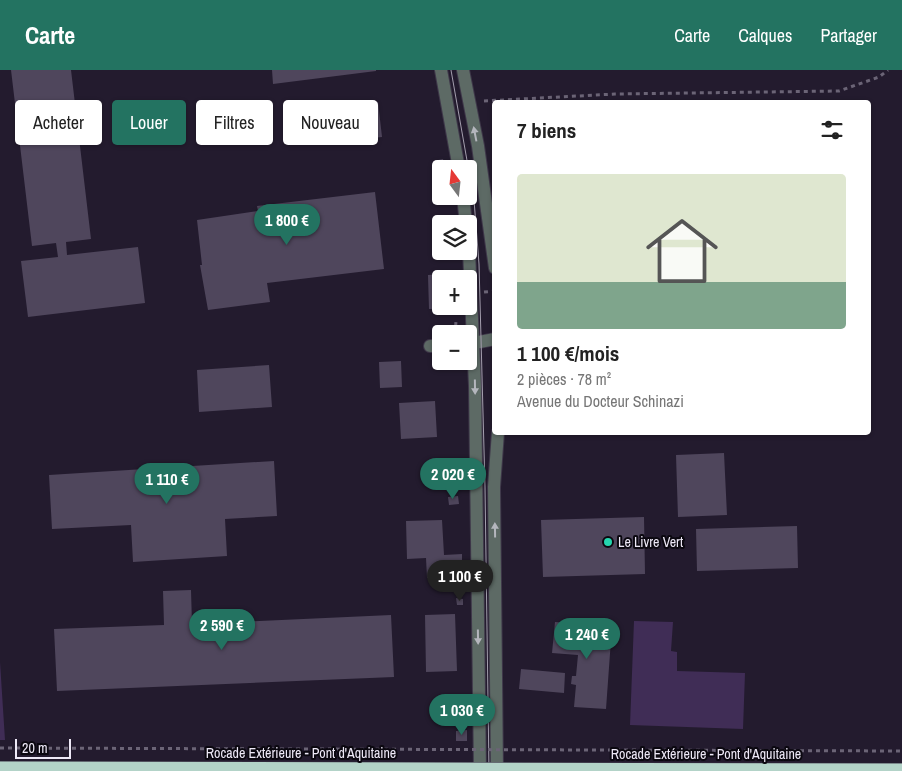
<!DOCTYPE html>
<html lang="fr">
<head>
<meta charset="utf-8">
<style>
  body { margin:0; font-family:"Archivo Narrow",sans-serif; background:#f6f6f6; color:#222; height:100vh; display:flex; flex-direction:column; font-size:19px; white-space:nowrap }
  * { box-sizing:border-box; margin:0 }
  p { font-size:16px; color:#767676 }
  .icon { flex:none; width:28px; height:28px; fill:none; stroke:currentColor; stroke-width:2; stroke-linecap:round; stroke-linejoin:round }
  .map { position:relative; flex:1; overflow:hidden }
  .panel { position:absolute; left:492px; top:30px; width:379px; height:335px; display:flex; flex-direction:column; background:#fff; border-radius:5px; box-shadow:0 1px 4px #0004 }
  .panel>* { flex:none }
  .guide { position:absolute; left:15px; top:30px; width:402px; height:45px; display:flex; gap:10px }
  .needle { width:32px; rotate:345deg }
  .fabs { position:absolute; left:432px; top:90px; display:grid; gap:10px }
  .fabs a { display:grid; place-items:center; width:45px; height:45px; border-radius:5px; background:#fff; box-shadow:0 1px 4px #0004; font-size:25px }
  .scale { position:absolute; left:15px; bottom:12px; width:56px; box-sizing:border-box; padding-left:5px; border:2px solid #eee9f7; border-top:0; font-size:14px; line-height:18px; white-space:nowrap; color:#eee9f7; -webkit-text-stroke:4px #0b0810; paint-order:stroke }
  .price { position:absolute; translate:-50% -42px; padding:0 11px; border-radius:18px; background:#237361; color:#fff; font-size:16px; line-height:32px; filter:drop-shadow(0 1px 2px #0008) }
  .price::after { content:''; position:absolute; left:50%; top:30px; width:15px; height:11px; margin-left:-8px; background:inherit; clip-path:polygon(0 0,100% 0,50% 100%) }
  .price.on { background:#222; color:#fff }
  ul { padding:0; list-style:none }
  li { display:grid; align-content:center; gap:10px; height:265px; padding:0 25px }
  li span { display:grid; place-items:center; height:155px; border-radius:5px; color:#555 }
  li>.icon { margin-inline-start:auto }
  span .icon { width:90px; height:90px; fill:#fffc; stroke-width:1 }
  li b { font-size:21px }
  h2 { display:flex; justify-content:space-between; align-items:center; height:60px; padding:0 25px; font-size:21px }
  .pill { padding:0 18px; border-radius:5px; background:#fff; box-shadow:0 1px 4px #0004; font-size:18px; line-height:45px }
  .pill.on { background:#237361; color:#fff }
  header { display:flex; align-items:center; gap:30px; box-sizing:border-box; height:70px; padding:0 25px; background:#237361; color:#fff }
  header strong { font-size:24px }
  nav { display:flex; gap:28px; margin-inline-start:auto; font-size:18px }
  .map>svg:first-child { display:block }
  .green { fill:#402d56 }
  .building { fill:#4f465c }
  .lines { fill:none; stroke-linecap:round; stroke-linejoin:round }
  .minor-casing { stroke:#3f384a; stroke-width:14 }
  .path { stroke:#6b6476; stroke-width:3; stroke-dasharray:4 4; stroke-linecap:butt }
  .minor { stroke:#5d6a65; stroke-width:12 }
  .tram { stroke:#a59faf; stroke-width:1 }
  .highway-bridge-casing { stroke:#3f384a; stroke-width:16; stroke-linecap:butt }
  .path-bridge { stroke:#6b6476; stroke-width:3; stroke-dasharray:4 4; stroke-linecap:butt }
  .highway-bridge { stroke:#b3d3c8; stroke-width:15 }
  .oneway { fill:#b4b6bd }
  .poi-dot { fill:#25d5ae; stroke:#0b0810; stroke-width:2 }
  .labels { text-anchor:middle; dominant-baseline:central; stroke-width:4; stroke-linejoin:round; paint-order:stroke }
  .poi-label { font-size:14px; fill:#eee9f7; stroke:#0b0810; text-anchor:start }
  .street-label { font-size:14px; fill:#eee9f7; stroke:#0b0810 }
</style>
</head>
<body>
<header>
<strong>Carte</strong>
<nav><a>Carte</a><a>Calques</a><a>Partager</a></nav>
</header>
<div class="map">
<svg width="902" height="701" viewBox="0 0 902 701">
  <rect width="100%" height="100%" fill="#231b2e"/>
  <!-- green -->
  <path class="green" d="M634,551L673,552L671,581L677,582V601L745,603L743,659L630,655Z
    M0,592L5,670H0Z"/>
  <!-- building -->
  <path class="building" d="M11,0H71L91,169L66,172L67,185L138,177L145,233L28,247L21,191L58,187L56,173L32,176Z
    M272,0H376V1L273,14Z
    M378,32L382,67L324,73L321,38Z
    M443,89L445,99H441V104L435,105L433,91Z
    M375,122L384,199L267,213L270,232L208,240L200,195H202L197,150L258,141L257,136Z
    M453,203L454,209H441V236L454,238L429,239L428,205Z
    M401,291L402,317L380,318L379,292Z
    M269,295L272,337L199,342L197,300Z
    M435,331L437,367L401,369L399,333Z
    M724,383L727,445L678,447L676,385Z
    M274,391L277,446L225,449L227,486L133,492L131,455L52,459L49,405Z
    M458,426L459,434L449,435L448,427Z
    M644,447L645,504L543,507L541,450Z
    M442,450L444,485L462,484V507L427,508L426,488L407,489L406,451Z
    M797,456L798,498L697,501L696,459Z
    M191,520L192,554L391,545L394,607L57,621L54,559L164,555L163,521Z
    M456,528L463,529V535H457Z
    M455,544L457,601L426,602L425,545Z
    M555,552L612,556L606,639L574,637L576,615L571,614L572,606H576L578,585L552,583Z
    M521,599L565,603L564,623L519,619Z
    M467,660V671H456V661Z"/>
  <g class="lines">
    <defs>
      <path id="minor" d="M441,0L459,99
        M463,0L478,76L495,198
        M463,126L466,154
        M469,181L475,316L480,701
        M469,274L495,269
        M430,276H441
        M497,701L494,417L498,362"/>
    </defs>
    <!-- minor casing -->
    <use href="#minor" class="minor-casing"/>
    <!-- path -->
    <path class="path" d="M484,31L615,24L839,21L879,7L888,0
      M484,222L495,221
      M455,264L456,251
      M456,291L458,298"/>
    <!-- minor -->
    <use href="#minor" class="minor"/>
    <!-- tram -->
    <path class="tram" d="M451,0L474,130L479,194L485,417L489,701"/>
    <defs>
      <path id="highway-bridge" d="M0,699L902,701"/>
    </defs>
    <!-- highway-bridge casing -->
    <use href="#highway-bridge" class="highway-bridge-casing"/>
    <!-- path-bridge -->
    <path class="path-bridge" d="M0,678L902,681"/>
    <!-- highway-bridge -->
    <use href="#highway-bridge" class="highway-bridge"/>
  </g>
  <!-- one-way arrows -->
  <defs><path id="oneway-solid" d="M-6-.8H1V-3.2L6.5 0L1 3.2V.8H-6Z" transform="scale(1.25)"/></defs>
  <g class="oneway">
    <use href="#oneway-solid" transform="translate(475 64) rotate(-101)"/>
    <use href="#oneway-solid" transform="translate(475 317) rotate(89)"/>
    <use href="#oneway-solid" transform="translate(495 460) rotate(-91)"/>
    <use href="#oneway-solid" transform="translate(478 567) rotate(89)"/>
  </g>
  <!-- markers -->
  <circle class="poi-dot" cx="608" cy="472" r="5"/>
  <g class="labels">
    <!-- poi labels -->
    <g class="poi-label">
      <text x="618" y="472">Le Livre Vert</text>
    </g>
    <!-- street labels -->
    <g class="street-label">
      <text x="301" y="683">Rocade Extérieure - Pont d'Aquitaine</text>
      <text x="706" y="684">Rocade Extérieure - Pont d'Aquitaine</text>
    </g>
  </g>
</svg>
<div class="fabs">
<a><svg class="needle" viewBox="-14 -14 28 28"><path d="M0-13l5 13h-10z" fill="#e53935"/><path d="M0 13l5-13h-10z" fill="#767676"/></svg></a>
<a><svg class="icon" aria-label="layers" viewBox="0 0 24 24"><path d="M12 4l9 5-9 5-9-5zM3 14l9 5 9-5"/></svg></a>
<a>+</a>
<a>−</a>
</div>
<div class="scale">20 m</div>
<b class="price" style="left:287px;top:176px">1 800 €</b>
<b class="price" style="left:453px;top:430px">2 020 €</b>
<b class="price" style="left:167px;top:435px">1 110 €</b>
<b class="price on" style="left:460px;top:532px">1 100 €</b>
<b class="price" style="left:222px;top:581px">2 590 €</b>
<b class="price" style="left:587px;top:590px">1 240 €</b>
<b class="price" style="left:462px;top:666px">1 030 €</b>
<div class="guide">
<a class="pill">Acheter</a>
<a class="pill on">Louer</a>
<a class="pill">Filtres</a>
<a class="pill">Nouveau</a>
</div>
<section class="panel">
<h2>7 biens<svg class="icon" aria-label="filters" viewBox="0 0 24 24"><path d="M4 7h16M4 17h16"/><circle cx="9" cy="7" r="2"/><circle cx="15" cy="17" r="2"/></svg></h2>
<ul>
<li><span style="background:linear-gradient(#dfe7d0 70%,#7fa58c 0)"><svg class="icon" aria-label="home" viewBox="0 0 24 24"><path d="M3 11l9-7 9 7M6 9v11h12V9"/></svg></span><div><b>1 100 €/mois</b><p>2 pièces · 78 m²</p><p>Avenue du Docteur Schinazi</p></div></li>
</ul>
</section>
</div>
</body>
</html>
